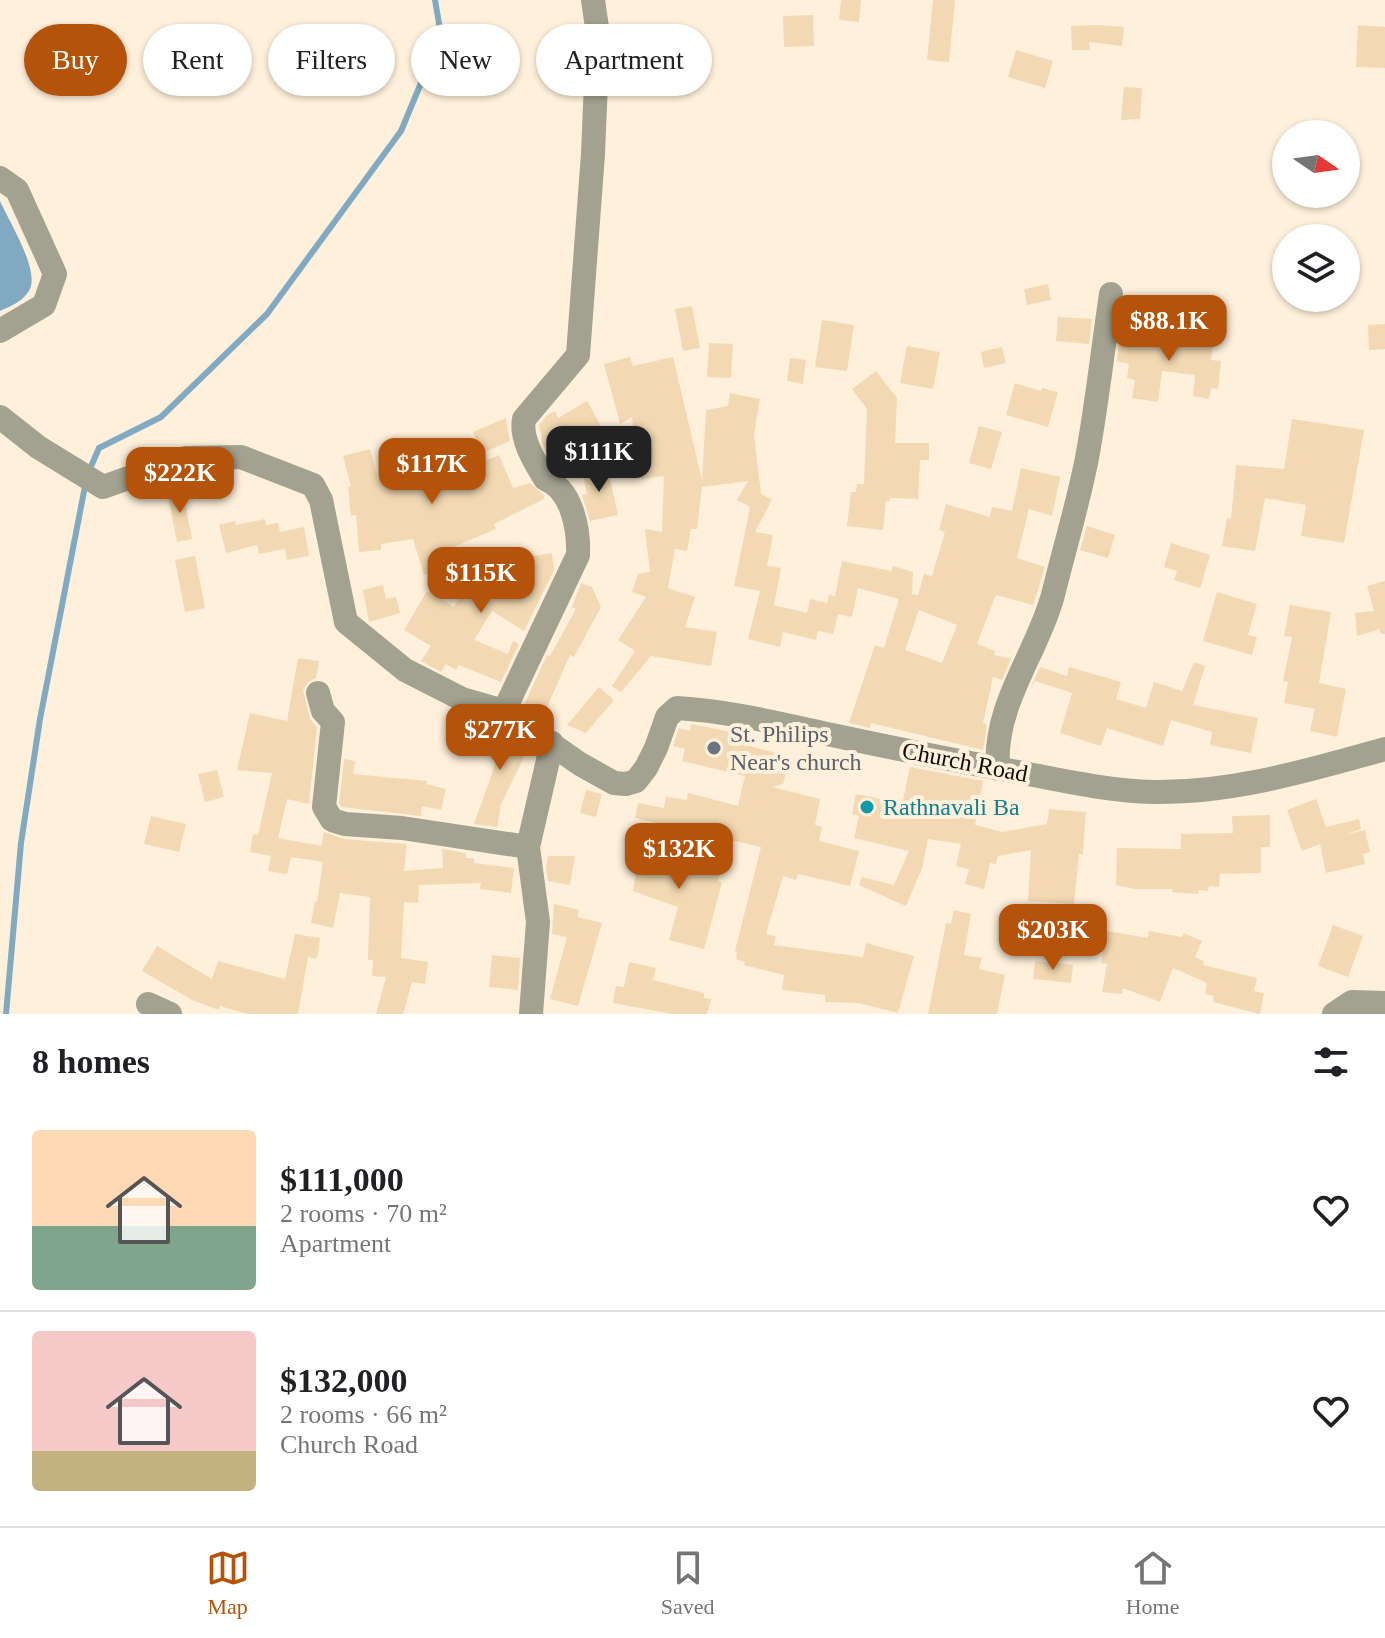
<!DOCTYPE html>
<html lang="en">
<head>
<meta charset="utf-8">
<style>
  body { margin:0; font-family:Georgia,serif; background:#f2f2f2; color:#202124; height:100vh; display:flex; flex-direction:column; font-size:30px; white-space:nowrap }
  * { box-sizing:border-box; margin:0 }
  p { font-size:26px; color:#757577 }
  .icon { flex:none; width:44px; height:44px; fill:none; stroke:currentColor; stroke-width:2; stroke-linecap:round; stroke-linejoin:round }
  .map { position:relative; height:1014px; overflow:hidden }
  .panel { display:flex; flex-direction:column; background:#fff; flex:1 }
  .panel>* { flex:none }
  .top-card { position:absolute; left:24px; top:24px; width:800px; height:72px; display:flex; gap:16px }
  .needle { width:52px; rotate:103deg }
  .controls { position:absolute; left:1272px; top:120px; display:grid; gap:16px }
  .controls a { display:grid; place-items:center; width:88px; height:88px; border-radius:50%; background:#fff; box-shadow:0 2px 6px #0004; font-size:40px }
  .price { position:absolute; translate:-50% -68px; padding:0 18px; border-radius:16px; background:#b45309; color:#fff; font-size:26px; line-height:52px; filter:drop-shadow(0 2px 4px #0008) }
  .price::after { content:''; position:absolute; left:50%; top:48px; width:24px; height:18px; margin-left:-12px; background:inherit; clip-path:polygon(0 0,100% 0,50% 100%) }
  .price.active { background:#222; color:#fff }
  ul { padding:0; list-style:none }
  li { display:flex; align-items:center; gap:24px; height:200px; padding:0 32px }
  li+li { border-top:2px solid #e0e0e0 }
  li span { display:grid; place-items:center; flex:none; width:224px; height:160px; border-radius:8px; color:#555 }
  li>.icon { margin-inline-start:auto }
  span .icon { width:96px; height:96px; fill:#fffc; stroke-width:1 }
  li b { font-size:34px }
  h2 { display:flex; justify-content:space-between; align-items:center; height:96px; padding:0 32px; font-size:34px }
  .chip { padding:0 28px; border-radius:36px; background:#fff; box-shadow:0 2px 6px #0004; font-size:28px; line-height:72px }
  .chip.active { background:#b45309; color:#fff }
  .dock { display:flex; justify-content:space-around; align-items:center; height:112px; border-top:2px solid #e0e0e0; background:#fff; font-size:22px; color:#757577 }
  .dock a { display:grid; justify-items:center; gap:4px }
  .dock .active { color:#b45309 }
  .map>svg:first-child { display:block }
  .water { fill:#81aac2 }
  .lines { fill:none; stroke-linecap:round; stroke-linejoin:round }
  .stream { stroke:#81aac2; stroke-width:6 }
  .building { fill:#f2d9b3; fill-rule:evenodd }
  .minor { stroke:#a3a18f; stroke-width:24 }
  .worship-dot { fill:#6b7280; stroke:#fef0da; stroke-width:3 }
  .culture-dot { fill:#0f9aa8; stroke:#fef0da; stroke-width:3 }
  .labels { text-anchor:middle; dominant-baseline:central; stroke-width:8; stroke-linejoin:round; paint-order:stroke }
  .worship-label { font-size:24px; fill:#5b616d; stroke:#fef0da; text-anchor:start }
  .street-label { font-size:24px; fill:#120d06; stroke:#fef0da }
  .culture-label { font-size:24px; fill:#0d838f; stroke:#fef0da; text-anchor:start }
</style>
</head>
<body>
<div class="map">
<svg width="1385" height="1014" viewBox="0 0 1385 1014">
  <rect width="100%" height="100%" fill="#fef0da"/>
  <!-- water -->
  <path class="water" d="M0,201C9,221 39,269 30,289C24,301 11,306 0,311Z"/>
  <g class="lines">
    <!-- stream -->
    <path class="stream" d="M89,471L99,448L161,417L267,314L401,131L441,35L435,0
      M6,1014L21,843L40,719L86,481"/>
  </g>
  <!-- building -->
  <path class="building" d="M841,0H861L859,22L839,20Z
    M933,0H955L949,62L927,60Z
    M813,15L814,46L784,47L783,16Z
    M1097,25L1124,27L1122,46L1089,42L1090,50H1072L1071,26Z
    M1358,25L1385,27V68L1356,67Z
    M1016,50L1053,61L1045,88L1008,77Z
    M1124,87L1142,88L1140,119L1121,120Z
    M1048,284L1051,300L1027,305L1024,289Z
    M692,306L700,348L683,351L675,309Z
    M1058,317L1092,319L1089,344L1056,341Z
    M822,320L854,325L847,371L815,367Z
    M1385,324V349L1369,350L1368,325Z
    M1179,329L1199,331L1197,344L1213,346L1211,360L1221,361L1218,389L1211,388L1209,399L1193,396L1195,375L1162,371L1158,402L1132,398L1135,380L1127,378L1129,364L1117,361L1119,343L1129,345L1131,333L1178,341Z
    M709,343L733,344L731,378L707,377Z
    M907,346L940,352L933,389L900,383Z
    M1002,347L1006,363L984,368L981,352Z
    M630,357L633,366L673,357L702,480L706,410L728,406L730,393L760,399L754,434L761,494L772,500L755,532L773,535L767,566L781,568L774,605L807,613L810,599L827,603L829,595L835,596L842,561L891,571L893,566L913,572L912,594L918,595L924,574L932,576L945,532L939,530L946,504L990,517L992,507L1012,511L1021,468L1060,477L1052,516L1029,509L1017,558L1045,567L1033,605L996,595L977,644L995,651L994,655L1011,659L1002,680L993,677L983,723L987,725L983,750L871,723L870,728L849,723L875,645L884,648L899,599L858,588L852,617L838,614L833,634L818,631L816,640L783,632L780,647L748,639L760,591L734,586L750,507L737,500L748,481L702,487L697,529H691L687,551L675,549L668,588L695,597L685,627L717,632L711,666L651,656L621,692L612,686L635,651L618,640L646,597L632,592L638,574L650,572L645,529L662,532L664,476L639,479L632,417L620,424L604,364ZM919,610L957,625L942,663L905,650Z
    M790,358L806,360L803,384L787,381Z
    M876,371L897,398L895,443H929V460H920L918,499L890,498L889,501H886L883,530L847,526L851,492H856L857,484H864L867,409L852,389Z
    M1015,383L1041,391L1042,388L1058,392L1048,427L1006,415Z
    M587,401L605,433L554,465L543,444L539,425L547,415L555,411L558,418Z
    M506,418L510,441L482,453L473,432Z
    M1292,419L1364,430L1344,543L1301,536L1306,505L1265,498L1255,551L1222,546L1227,518L1231,519L1236,465L1284,469Z
    M979,426L1002,432L991,469L969,463Z
    M370,449L378,479L425,470L427,483L499,455L513,488L530,483L544,495V499L494,524L496,529L439,553L444,568L424,575L413,539L381,544V550L359,552L356,515L351,516L348,487L351,486L343,456Z
    M607,466L618,515L590,521L582,495L587,494L582,471Z
    M182,488L192,539L177,542L167,491Z
    M265,519L266,525L278,523L280,532L304,527L309,556L287,560L285,549L259,554L257,545L226,553L219,525L235,521L236,525Z
    M1087,526L1115,535L1108,558L1080,550Z
    M1171,543L1210,555L1200,588L1174,580L1177,571L1164,567Z
    M552,553L554,570L524,631L492,611L474,640L508,654L513,641L519,644L501,682L459,665L456,670L446,664L441,672L421,661L431,646L404,630L427,591L454,607L475,566L489,574L511,555L515,559Z
    M195,556L205,608L185,612L175,560Z
    M1385,581V634H1381L1379,629L1357,636L1355,613L1374,611L1367,586Z
    M581,583L592,587L601,607L574,657L570,655L544,714L524,705L547,655L550,656L576,609L572,607Z
    M383,585L386,599L396,597L400,613L369,622L363,590Z
    M1217,592L1257,604L1248,635L1257,637L1252,655L1203,641Z
    M1290,605L1331,612L1319,683L1346,689L1337,737L1310,731L1315,709L1284,703L1288,682L1283,681L1292,637L1284,636Z
    M298,658L319,661L316,678L308,682L303,690L310,719L317,727L309,804L287,799L278,838L321,846L324,832L344,839L407,844L404,871L443,868L442,849L466,853V858H474V863L514,868L511,893L480,889L481,883L419,885L418,903L404,902L401,958L428,962L425,984L412,982L403,1014H376L386,977L372,976L373,960H368L370,897L340,893L333,928L311,923L315,901L317,902L323,862L291,857L287,874L268,871L271,856L250,852L253,834L258,835L272,773L237,770L250,713L287,721Z
    M1194,662L1205,666L1193,705L1258,718L1251,753L1210,745L1212,732L1171,720L1163,746L1107,728L1101,746L1060,733L1072,693L1035,681L1030,689L1040,667L1067,676L1069,667L1121,682L1116,699L1146,708L1154,682L1182,691Z
    M599,687L614,700L586,733L567,725Z
    M489,722L497,725L529,747L501,804L497,827L474,824L499,754L480,747Z
    M691,724L752,736L750,746L790,757L783,784L772,787L820,799L815,825L822,827L819,841L859,851L850,886L798,874L796,880L783,876L766,934L776,936L774,945L863,957L866,943L914,956L898,1013L858,1003L825,1002V995L782,990L784,975L744,965L745,962L736,959L737,952L735,951L761,847L635,818L638,803L664,808L666,797L687,800L688,793L738,806L745,776L682,761L685,749L673,746L679,728L690,731Z
    M344,759L355,761L353,774L427,781L426,784L446,789L441,810L422,806L421,816L342,807L339,804Z
    M910,767L983,781L975,825L1002,832L1047,824L1049,809L1086,812L1083,854H1079L1074,904L1028,901L1031,850L998,856L996,864L990,863L984,889L965,884L969,869L956,866L961,844L928,839L922,868L906,906L859,885L862,877L894,885L909,851L854,838L859,816L852,814L856,794L892,801L893,798L903,800Z
    M217,770L224,797L205,802L198,774Z
    M586,790L602,794L596,817L580,813Z
    M1316,799L1326,827L1359,819L1361,829L1347,834L1365,830L1370,852L1363,854L1365,864L1326,873L1320,844L1302,851L1287,810Z
    M1270,815V847H1261V873L1220,874L1219,887L1209,886L1208,891L1199,890L1198,894L1172,892L1173,889H1135L1116,885L1117,848L1181,849V834L1233,833L1232,816Z
    M151,816L186,824L179,852L144,844Z
    M629,845L722,869L718,881L722,883L704,949L669,940L678,907L633,891L636,871L630,869L632,864L625,862Z
    M548,856H575L570,885L548,881L546,868Z
    M554,904L579,910L577,917L602,923L578,1006L550,999L567,937L552,934Z
    M954,910L971,914L964,955L982,958L979,969L1005,975L997,1014H928L946,923L951,924Z
    M1333,925L1363,936L1348,977L1318,966Z
    M1107,931L1148,938L1149,931L1182,937L1184,933L1202,941L1195,957L1204,961L1203,965L1257,978L1254,991L1264,993L1260,1014L1213,1002L1214,996L1205,994L1207,983L1173,968L1160,1002L1123,988L1122,994L1102,992L1107,964L1101,963Z
    M295,934L320,938L317,959L308,957L298,1014H248L220,1006L219,1010L192,1000L142,971L157,946L212,979L218,961L285,979Z
    M492,955L520,958L518,990L489,987Z
    M1035,961L1073,965L1071,983L1033,979Z
    M629,962L656,968L653,980L704,993V998L711,999L707,1014H673L613,1003L616,986L624,987Z"/>
  <g class="lines">
    <!-- minor -->
    <path class="minor" d="M0,178L17,190L55,274L44,305L0,331
      M0,417L38,447L103,487L185,458L241,457L313,485L321,500L346,622L405,670L462,699L504,711L580,764L614,783L626,784L636,781L646,768L656,748L667,717L677,708C729,711 781,724 832,735C897,749 963,762 1028,774C1070,782 1111,791 1154,792C1234,793 1309,770 1385,749
      M318,693L323,711L333,722L324,807L332,820L345,824L402,828L528,847
      M504,711L578,555C579,529 572,489 545,479C535,462 520,439 524,419L578,355L593,154L598,34L593,0
      M998,769C993,705 1037,654 1053,595C1064,550 1078,504 1087,458C1097,404 1103,348 1111,294
      M148,1004L170,1014
      M531,1014L538,922L528,847L552,743
      M1334,1014L1352,1002L1385,1003"/>
  </g>
  <!-- markers -->
  <circle class="worship-dot" cx="714" cy="748" r="8"/>
  <circle class="culture-dot" cx="867" cy="807" r="8"/>
  <g class="labels">
    <!-- worship labels -->
    <g class="worship-label">
      <text x="730" y="734">St. Philips<tspan x="730" dy="28">Near's church</tspan></text>
    </g>
    <!-- street labels -->
    <g class="street-label">
      <text transform="translate(965 762) rotate(11)">Church Road</text>
    </g>
    <!-- culture labels -->
    <g class="culture-label">
      <text x="883" y="807">Rathnavali Ba</text>
    </g>
  </g>
</svg>
<div class="controls">
<a><svg class="needle" viewBox="-14 -14 28 28"><path d="M0-13l5 13h-10z" fill="#e53935"/><path d="M0 13l5-13h-10z" fill="#757577"/></svg></a>
<a><svg class="icon" aria-label="layers" viewBox="0 0 24 24"><path d="M12 4l9 5-9 5-9-5zM3 14l9 5 9-5"/></svg></a>
</div>
<b class="price" style="left:1169px;top:363px">$88.1K</b>
<b class="price active" style="left:599px;top:494px">$111K</b>
<b class="price" style="left:432px;top:506px">$117K</b>
<b class="price" style="left:180px;top:515px">$222K</b>
<b class="price" style="left:481px;top:615px">$115K</b>
<b class="price" style="left:500px;top:772px">$277K</b>
<b class="price" style="left:679px;top:891px">$132K</b>
<b class="price" style="left:1053px;top:972px">$203K</b>
<div class="top-card">
<a class="chip active">Buy</a>
<a class="chip">Rent</a>
<a class="chip">Filters</a>
<a class="chip">New</a>
<a class="chip">Apartment</a>
</div>
</div>
<section class="panel">
<h2>8 homes<svg class="icon" aria-label="filters" viewBox="0 0 24 24"><path d="M4 7h16M4 17h16"/><circle cx="9" cy="7" r="2"/><circle cx="15" cy="17" r="2"/></svg></h2>
<ul>
<li><span style="background:linear-gradient(#ffd9b3 60%,#7fa58c 0)"><svg class="icon" aria-label="home" viewBox="0 0 24 24"><path d="M3 11l9-7 9 7M6 9v11h12V9"/></svg></span><div><b>$111,000</b><p>2 rooms · 70 m²</p><p>Apartment</p></div><svg class="icon" aria-label="heart" viewBox="0 0 24 24"><path d="M12 20l-8-8c-3-5 5-10 8-4 3-6 11-1 8 4z"/></svg></li>
<li><span style="background:linear-gradient(#f6c9c9 75%,#c2b280 0)"><svg class="icon" aria-label="home" viewBox="0 0 24 24"><path d="M3 11l9-7 9 7M6 9v11h12V9"/></svg></span><div><b>$132,000</b><p>2 rooms · 66 m²</p><p>Church Road</p></div><svg class="icon" aria-label="heart" viewBox="0 0 24 24"><path d="M12 20l-8-8c-3-5 5-10 8-4 3-6 11-1 8 4z"/></svg></li>
</ul>
</section>
<nav class="dock">
<a class="active"><svg class="icon" aria-label="map" viewBox="0 0 24 24"><path d="M3 6l6-2 6 2 6-2v14l-6 2-6-2-6 2zM9 4v14M15 6v14"/></svg>Map</a>
<a><svg class="icon" aria-label="saved" viewBox="0 0 24 24"><path d="M7 4h10v16l-5-4-5 4z"/></svg>Saved</a>
<a><svg class="icon" aria-label="home" viewBox="0 0 24 24"><path d="M3 11l9-7 9 7M6 9v11h12V9"/></svg>Home</a>
</nav>
</body>
</html>
